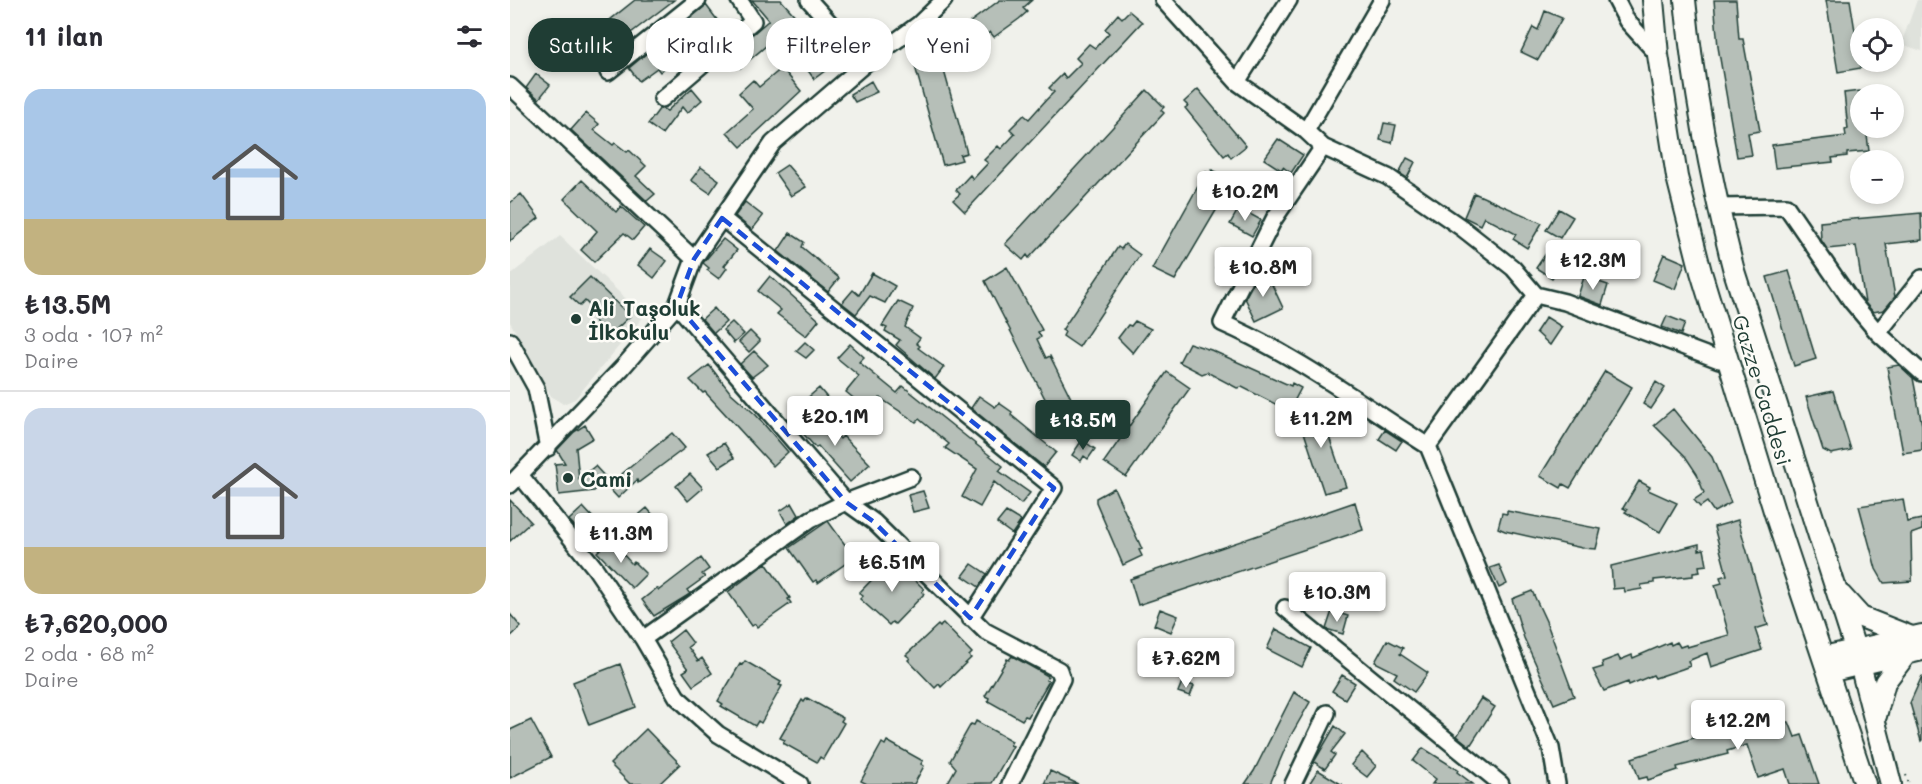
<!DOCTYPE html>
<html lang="tr">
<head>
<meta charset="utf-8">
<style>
  body { margin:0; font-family:Mali,sans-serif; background:#f7f7f7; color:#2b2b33; height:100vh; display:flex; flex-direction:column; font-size:22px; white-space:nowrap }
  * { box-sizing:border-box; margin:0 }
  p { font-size:20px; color:#7c7c81 }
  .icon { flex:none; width:33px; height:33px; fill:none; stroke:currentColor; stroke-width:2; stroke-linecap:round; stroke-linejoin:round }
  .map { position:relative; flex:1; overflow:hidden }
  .drawer { display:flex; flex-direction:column; background:#fff; width:510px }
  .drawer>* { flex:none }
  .guide { position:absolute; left:18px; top:18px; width:570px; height:54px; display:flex; gap:12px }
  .fabs { position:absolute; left:1340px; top:18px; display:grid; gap:12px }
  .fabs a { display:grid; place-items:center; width:54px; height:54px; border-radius:50%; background:#fff; box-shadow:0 3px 9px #0003; font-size:30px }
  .price { position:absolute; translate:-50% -51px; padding:0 14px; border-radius:6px; background:#fff; color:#222; font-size:20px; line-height:39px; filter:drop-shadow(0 2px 3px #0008) }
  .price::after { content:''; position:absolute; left:50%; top:36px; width:18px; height:14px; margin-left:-9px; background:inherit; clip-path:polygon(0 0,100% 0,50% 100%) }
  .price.current { background:#1f3d34; color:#fff }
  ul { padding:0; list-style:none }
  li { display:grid; align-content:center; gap:12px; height:318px; padding:0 24px }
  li+li { border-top:2px solid #e1e1e2 }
  li span { display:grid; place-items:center; height:186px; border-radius:18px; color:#555 }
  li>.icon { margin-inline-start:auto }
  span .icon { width:108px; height:108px; fill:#fffc; stroke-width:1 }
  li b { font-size:26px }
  h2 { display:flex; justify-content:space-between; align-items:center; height:72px; padding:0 24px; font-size:26px }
  .tag { padding:0 21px; border-radius:24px; background:#fff; box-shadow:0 3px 9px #0003; font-size:21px; line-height:54px }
  .tag.current { background:#1f3d34; color:#fff }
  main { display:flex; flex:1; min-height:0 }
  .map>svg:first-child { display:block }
  .built { fill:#dfe2dc }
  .building { fill:#b6bfb8; stroke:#1f3d34; stroke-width:1.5 }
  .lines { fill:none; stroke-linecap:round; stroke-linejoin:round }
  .minor-casing { stroke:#1f3d34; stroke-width:20 }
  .major-casing { stroke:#1f3d34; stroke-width:24 }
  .path { stroke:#1f3d34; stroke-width:2; stroke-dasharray:1.5 4.5; stroke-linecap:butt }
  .minor { stroke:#fdfcf7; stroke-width:15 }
  .major { stroke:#fdfcf7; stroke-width:20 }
  .marked { fill:none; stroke:#1d4ed8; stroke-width:4.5; stroke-dasharray:12 8; stroke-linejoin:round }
  .poi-dot { fill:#1f3d34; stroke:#fdfcf7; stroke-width:2 }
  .labels { text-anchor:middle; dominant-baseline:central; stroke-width:5; stroke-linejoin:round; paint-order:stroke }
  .poi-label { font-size:21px; font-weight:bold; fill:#1f3d34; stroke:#fdfcf7; text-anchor:start }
  .street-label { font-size:21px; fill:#1f3d34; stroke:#fdfcf7 }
</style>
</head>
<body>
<main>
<section class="drawer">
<h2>11 ilan<svg class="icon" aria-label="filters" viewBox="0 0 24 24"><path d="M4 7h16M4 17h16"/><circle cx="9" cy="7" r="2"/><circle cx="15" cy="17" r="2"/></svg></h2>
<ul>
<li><span style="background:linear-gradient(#a9c7e8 70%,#c2b280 0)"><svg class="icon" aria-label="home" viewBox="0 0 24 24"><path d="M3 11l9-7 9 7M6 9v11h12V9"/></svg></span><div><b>₺13.5M</b><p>3 oda · 107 m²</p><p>Daire</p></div></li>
<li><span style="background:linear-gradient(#c9d6e8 75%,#c2b280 0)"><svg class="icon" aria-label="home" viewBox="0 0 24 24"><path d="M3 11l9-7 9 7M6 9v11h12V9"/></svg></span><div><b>₺7,620,000</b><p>2 oda · 68 m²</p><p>Daire</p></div></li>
</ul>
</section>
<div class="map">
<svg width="1412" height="784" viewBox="0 0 1412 784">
  <rect width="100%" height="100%" fill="#f0f1eb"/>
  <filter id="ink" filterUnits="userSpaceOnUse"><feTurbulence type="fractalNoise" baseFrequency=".0167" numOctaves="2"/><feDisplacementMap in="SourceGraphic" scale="12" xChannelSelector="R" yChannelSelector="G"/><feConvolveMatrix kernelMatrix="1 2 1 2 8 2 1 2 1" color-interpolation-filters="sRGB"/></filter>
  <g filter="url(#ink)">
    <!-- built -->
    <path class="built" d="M1407,0H1412V51L1391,44Z
      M50,236L134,316L65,399L53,404L41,396L0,322V275Z"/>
    <!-- building -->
    <path class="building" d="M125,0H164L100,49L97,44L79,59L64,41L77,29L84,38L103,24L100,20Z
      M242,0H271L288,19L230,68L221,60L225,56L222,52L259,20Z
      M490,0H522L513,8L517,12L509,19L484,37L480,32L465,44L468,49L458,57L454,52L449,56L436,40Z
      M1204,0H1226L1229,39H1233L1250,131L1238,133L1242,155L1227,157L1208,47Z
      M1316,0H1340L1351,68L1328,72Z
      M196,5L208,21L180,38L171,26Z
      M619,11L632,22L455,212L443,200L450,194L446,190L460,175L463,179L478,163L474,160L488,146L491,149L505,134L500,129L514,115L519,119L536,100L544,92L539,88L553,74L556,78L571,63L566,58L579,44L585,48L599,33L595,29L608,14L612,18Z
      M1035,11L1052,18L1028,60L1011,52L1023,27L1028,30Z
      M33,35L46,45L33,63L20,53Z
      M148,44L163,61L150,72L147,68L129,81L119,68Z
      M314,50L324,64L304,79L294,65Z
      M423,55L425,62L431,60L457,153L450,155L452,160L433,165L404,63Z
      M272,68L291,91L231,147L217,132L243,109L229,93L243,80L249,87Z
      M26,74L40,85L29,99L16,88Z
      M361,81L367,92L345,102L340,94Z
      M182,88L192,100L177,113L172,107L152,134L138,124L150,108L157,111Z
      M688,89L736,146L721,158L718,153L714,156L675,108L678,106L674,102Z
      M637,90L654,107L651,110L654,113L519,258L517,255L513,260L495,244Z
      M1350,91V128H1356L1359,151L1337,153V156L1322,158L1323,162L1265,168L1262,145L1336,136L1335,130L1338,129L1334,93Z
      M76,113L89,124L84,130L103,145L105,143L117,152L119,150L136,166L126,176L145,194L137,201L61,130Z
      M874,123L886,125L882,143L870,140Z
      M768,139L793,155L781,173L773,167L771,170L754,159Z
      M897,158L905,162L897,178L889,173Z
      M277,165L296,187L281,196L265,173Z
      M191,167L209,180L200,193L181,180Z
      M702,170L724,180L665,280L642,269L696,172L700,174Z
      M72,180L106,212L111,206L134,227L123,240L114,233L84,262L71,250L87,231L54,199Z
      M964,193L1032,223L1017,248L1003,239L1006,234L974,217L970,225L954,217Z
      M11,194L29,218L0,241V203Z
      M235,202L253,216L242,230L225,216Z
      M729,208L751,220L742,236L720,224Z
      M1049,209L1063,217L1050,238L1036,230Z
      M1411,213L1412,240L1376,244L1385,297L1374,310L1363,312L1355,303L1346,246L1317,249L1311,240L1310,222Z
      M280,233L294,242L292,247L329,278L318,292L268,251Z
      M213,239L227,250L214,266L217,268L209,279L197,270L199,268L193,263Z
      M615,244L630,255L569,347L553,336L555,332L552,330L608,247L611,249Z
      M140,249L157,261L144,278L128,265Z
      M1039,249L1055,259L1042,278L1026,268Z
      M712,253L730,261L724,277L705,268Z
      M1154,254L1175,263L1165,289L1143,280Z
      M497,267L532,330L528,332L531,337L527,339L536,358L540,356L568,412L565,413L568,419L550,428L475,281Z
      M1279,271L1306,359L1284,366L1257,277Z
      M362,273L385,286L375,303L360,296L346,314L332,303L343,290L349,295Z
      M757,274L773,308L746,321L735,298L745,280Z
      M260,276L309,320L296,336L267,314L271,310L248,291Z
      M80,277L120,316L99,336L83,319L88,314L75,301L70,306L60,297Z
      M1074,277L1098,285L1092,305L1068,296Z
      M388,301L403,308L395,327L410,338L406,343L410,346L408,348L434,367L425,379L386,345L390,340L375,331L377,328L372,326Z
      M204,308L216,322L204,333L192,319Z
      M1157,316L1175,323L1171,334L1152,327Z
      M1036,317L1052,327L1040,345L1026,332Z
      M625,321L641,329L623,353L608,338L618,325L621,326Z
      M222,322L234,334L224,343L213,330Z
      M240,331L250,341L239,352L229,342Z
      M295,342L304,350L296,358L286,351Z
      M679,343L701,350L781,386L782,383L791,388L779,411L732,387L727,388L697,372L692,374L669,362Z
      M340,344L354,357L349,362L387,393L393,386L493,466L489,471L520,493L511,504L484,482L470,507L452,497L467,469L435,448L439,444L409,419L406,422L370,398L359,411L336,392L349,376L327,358Z
      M244,351L258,365L242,377L230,364Z
      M199,365L220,392L246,415L278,452L263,466L195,392L193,393L180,380Z
      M1389,365L1403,378L1412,425V450L1393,453L1377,367Z
      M1095,371L1122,387L1060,488L1053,484L1051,488L1030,476Z
      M657,372L680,388L616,477L594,462Z
      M1146,382L1155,388L1141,409L1133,404Z
      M309,388L319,400L302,415L294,406L297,404L294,401Z
      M1323,391L1341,450L1321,454L1313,450L1296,397Z
      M469,396L485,407L489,403L502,412L501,415L546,452L534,467L461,408Z
      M808,404L836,487L814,493L787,411Z
      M1163,409L1202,457L1221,503L1204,512L1197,502L1190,507L1184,500L1194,493L1187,474L1175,456L1144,425Z
      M308,412L330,439L333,436L360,464L340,482L308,446L306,448L289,429Z
      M75,425L83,438L66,448L69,479L85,466L97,479L84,491L49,495L45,464L55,463L47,450L64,432Z
      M875,430L892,441L886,450L869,439Z
      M162,433L175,448L128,483L127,480L108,498L97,486Z
      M572,440L585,449L578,459L574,456L571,461L562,455Z
      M214,443L224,458L210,467L198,453Z
      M180,474L193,488L178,501L166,486Z
      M1129,481L1140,487L1138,490L1167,503L1150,532L1115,512L1117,510L1113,508Z
      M604,488L632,549L629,550L632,556L613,565L586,502V498Z
      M413,491L419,508L403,512L398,495Z
      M1393,499L1397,522L1412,519V530L1401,534L1402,581L1374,583L1366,569L1349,506Z
      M0,500L21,522L0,541Z
      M845,502L853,530L628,605L620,579Z
      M282,503L289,515L277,524L270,511Z
      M73,507L86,521L72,534L59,520Z
      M137,508L149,522L131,538L119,523Z
      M997,511L1091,529L1086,549L1072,548L995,531L988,528L992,513L997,514Z
      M496,512L511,521L502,534L487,523Z
      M1228,520L1258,625L1245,629L1252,650L1201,667L1197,653L1178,661L1180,666L1172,669L1145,678L1143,675L1119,685L1118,682L1094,691L1083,670L1093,667L1092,662L1108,656L1110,660L1122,655L1123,658L1160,642L1161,645L1167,642L1170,647L1176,645L1177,647L1219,635L1205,585L1212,583L1210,577L1217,575L1204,527Z
      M318,521L341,553L339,555L342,559L308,583L306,580L303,582L279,548Z
      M100,540L122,564L124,562L136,574L122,588L87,552Z
      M1189,544V550L1194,549L1197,565L1189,566L1190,572L1183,573V576L1144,580V583L1131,585L1132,589L1115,592L1114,588L1103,589L1101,566Z
      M191,558L199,569L192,574L195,577L177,590L180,594L144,616L132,600L147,588L149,590Z
      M385,561L414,589L412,592L414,594L385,624L382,622L379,625L350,599L353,596L349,593L379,562L381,564Z
      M256,563L280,598L278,599L281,603L247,627L245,624L242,626L218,592Z
      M462,564L477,574L469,587L453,576Z
      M989,565L997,584L989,588L980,568Z
      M1022,591L1036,621L1064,696L1044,704L1014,638L1002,599Z
      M650,609L668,616L661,632L644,625Z
      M822,611L838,616L833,634L816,629Z
      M0,614L11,627L0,637Z
      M433,623L462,653L459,656L461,658L431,687L429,684L425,688L398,660L400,658L396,655L428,625L430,627Z
      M766,629L801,648L792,667L757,649Z
      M173,630L183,643L178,647L188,661L192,658L202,673L183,686L173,672L178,669L158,642Z
      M877,640L893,648L890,654L918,673L904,692L884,678L887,673L865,662Z
      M502,656L538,676L536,680L539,681L518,717L515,716L512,720L478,701L479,698L475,696L497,659L499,660Z
      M235,661L271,682L269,685L272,686L251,723L248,721L245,726L211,706L213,704L208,701L230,664L232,665Z
      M110,664L126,707L79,725L63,682Z
      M832,675L845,683L835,699L822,691Z
      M1412,676V740L1411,741L1400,703Z
      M672,682L684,686L680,696L668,692Z
      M784,692L800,702L780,737L760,784H735L744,771Z
      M297,698L333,718L331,721L334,723L313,759L310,757L307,762L273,743L275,740L270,738L292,700L294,702Z
      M971,698L985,707L960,746L947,736Z
      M1269,717L1271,722H1279L1285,737L1292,735L1309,784H1280L1275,769L1248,778L1237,745L1217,751L1218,754L1167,767L1168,770L1138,780L1137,777L1129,779L1122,758L1245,718L1247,724Z
      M21,720L41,757L0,778V730Z
      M466,721L502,741L500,745L503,746L482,783L437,784L446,768L440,761L461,724L464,725Z
      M825,726L835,734L821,752L825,755L815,769L804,762Z
      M136,729L170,764L149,784H120L100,764Z
      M377,741L413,761L411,764L414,766L404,784H357L351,781L372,743L375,745Z
      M913,748L948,770L947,772L963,784H922L926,779L903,761Z
      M852,752L866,766L857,777L841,765Z
      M808,770L831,784H799Z
      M540,771L568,784H534Z"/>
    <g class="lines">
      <defs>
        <path id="minor" d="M299,0L356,63
          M653,0L727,82L796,131L813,147L878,177L952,228L1003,268L1026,295L1055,302L1209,360L1219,358
          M1106,0L1117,21L1148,55
          M98,72L188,0
          M727,82L779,0
          M0,86L184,259
          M152,99L243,21L229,0
          M796,131L872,0
          M813,147L764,219L712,323C786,355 850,403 918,446
          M1207,207L1276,206L1342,302L1368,333L1412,373
          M212,218L544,488L460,618
          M1026,295L918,446L1041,748L1047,784
          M167,305L336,502L364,522L475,631L549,670L552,679L500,784
          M1368,333L1412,278
          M0,341L26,388L38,448
          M10,475L85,568L133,639L167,697L208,734L290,784
          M0,485L112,368L167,305L184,259L263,143L356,63L409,24L434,0
          M775,608L991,784
          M133,639L301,519L336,502L401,477
          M783,784L817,713"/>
        <path id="major" d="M1143,0L1148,55L1167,177L1191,272L1265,514L1355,784
          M1175,0C1184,92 1201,182 1224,271L1350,664L1381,784
          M1331,595L1351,617L1399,636
          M1313,657L1412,635
          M1318,672L1412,650
          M1366,716L1375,682L1397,653"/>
      </defs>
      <!-- minor casing -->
      <use href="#minor" class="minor-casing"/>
      <!-- major casing -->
      <use href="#major" class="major-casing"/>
      <!-- path -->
      <path class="path" d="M1396,775L1399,784"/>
      <!-- minor -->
      <use href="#minor" class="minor"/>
      <!-- major -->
      <use href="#major" class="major"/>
    </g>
  </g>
  <!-- marked area -->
  <path class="marked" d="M212,218L544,488L460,618L364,522L336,502L167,305L184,259Z"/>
  <!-- markers -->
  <g class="poi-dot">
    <circle cx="66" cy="319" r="6"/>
    <circle cx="58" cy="478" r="6"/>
  </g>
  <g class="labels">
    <!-- poi labels -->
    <g class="poi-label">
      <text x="78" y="307">Ali Taşoluk<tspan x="78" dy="24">İlkokulu</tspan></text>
      <text x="70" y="478">Cami</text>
    </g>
    <!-- street labels -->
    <g class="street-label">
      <text transform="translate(1253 390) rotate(73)">Gazze Caddesi</text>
    </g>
  </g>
</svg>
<div class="fabs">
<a><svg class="icon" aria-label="locate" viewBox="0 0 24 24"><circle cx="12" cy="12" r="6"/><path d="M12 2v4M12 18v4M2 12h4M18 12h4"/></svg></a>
<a>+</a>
<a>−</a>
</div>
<b class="price" style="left:735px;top:222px">₺10.2M</b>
<b class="price" style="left:1083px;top:291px">₺12.3M</b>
<b class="price" style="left:753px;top:298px">₺10.8M</b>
<b class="price" style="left:325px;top:447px">₺20.1M</b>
<b class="price" style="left:811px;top:449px">₺11.2M</b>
<b class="price current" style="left:573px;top:451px">₺13.5M</b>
<b class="price" style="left:111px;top:564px">₺11.3M</b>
<b class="price" style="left:382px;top:593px">₺6.51M</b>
<b class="price" style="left:827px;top:623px">₺10.3M</b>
<b class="price" style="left:676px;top:689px">₺7.62M</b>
<b class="price" style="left:1228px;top:751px">₺12.2M</b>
<div class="guide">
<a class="tag current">Satılık</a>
<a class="tag">Kiralık</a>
<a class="tag">Filtreler</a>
<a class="tag">Yeni</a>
</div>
</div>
</main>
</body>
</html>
